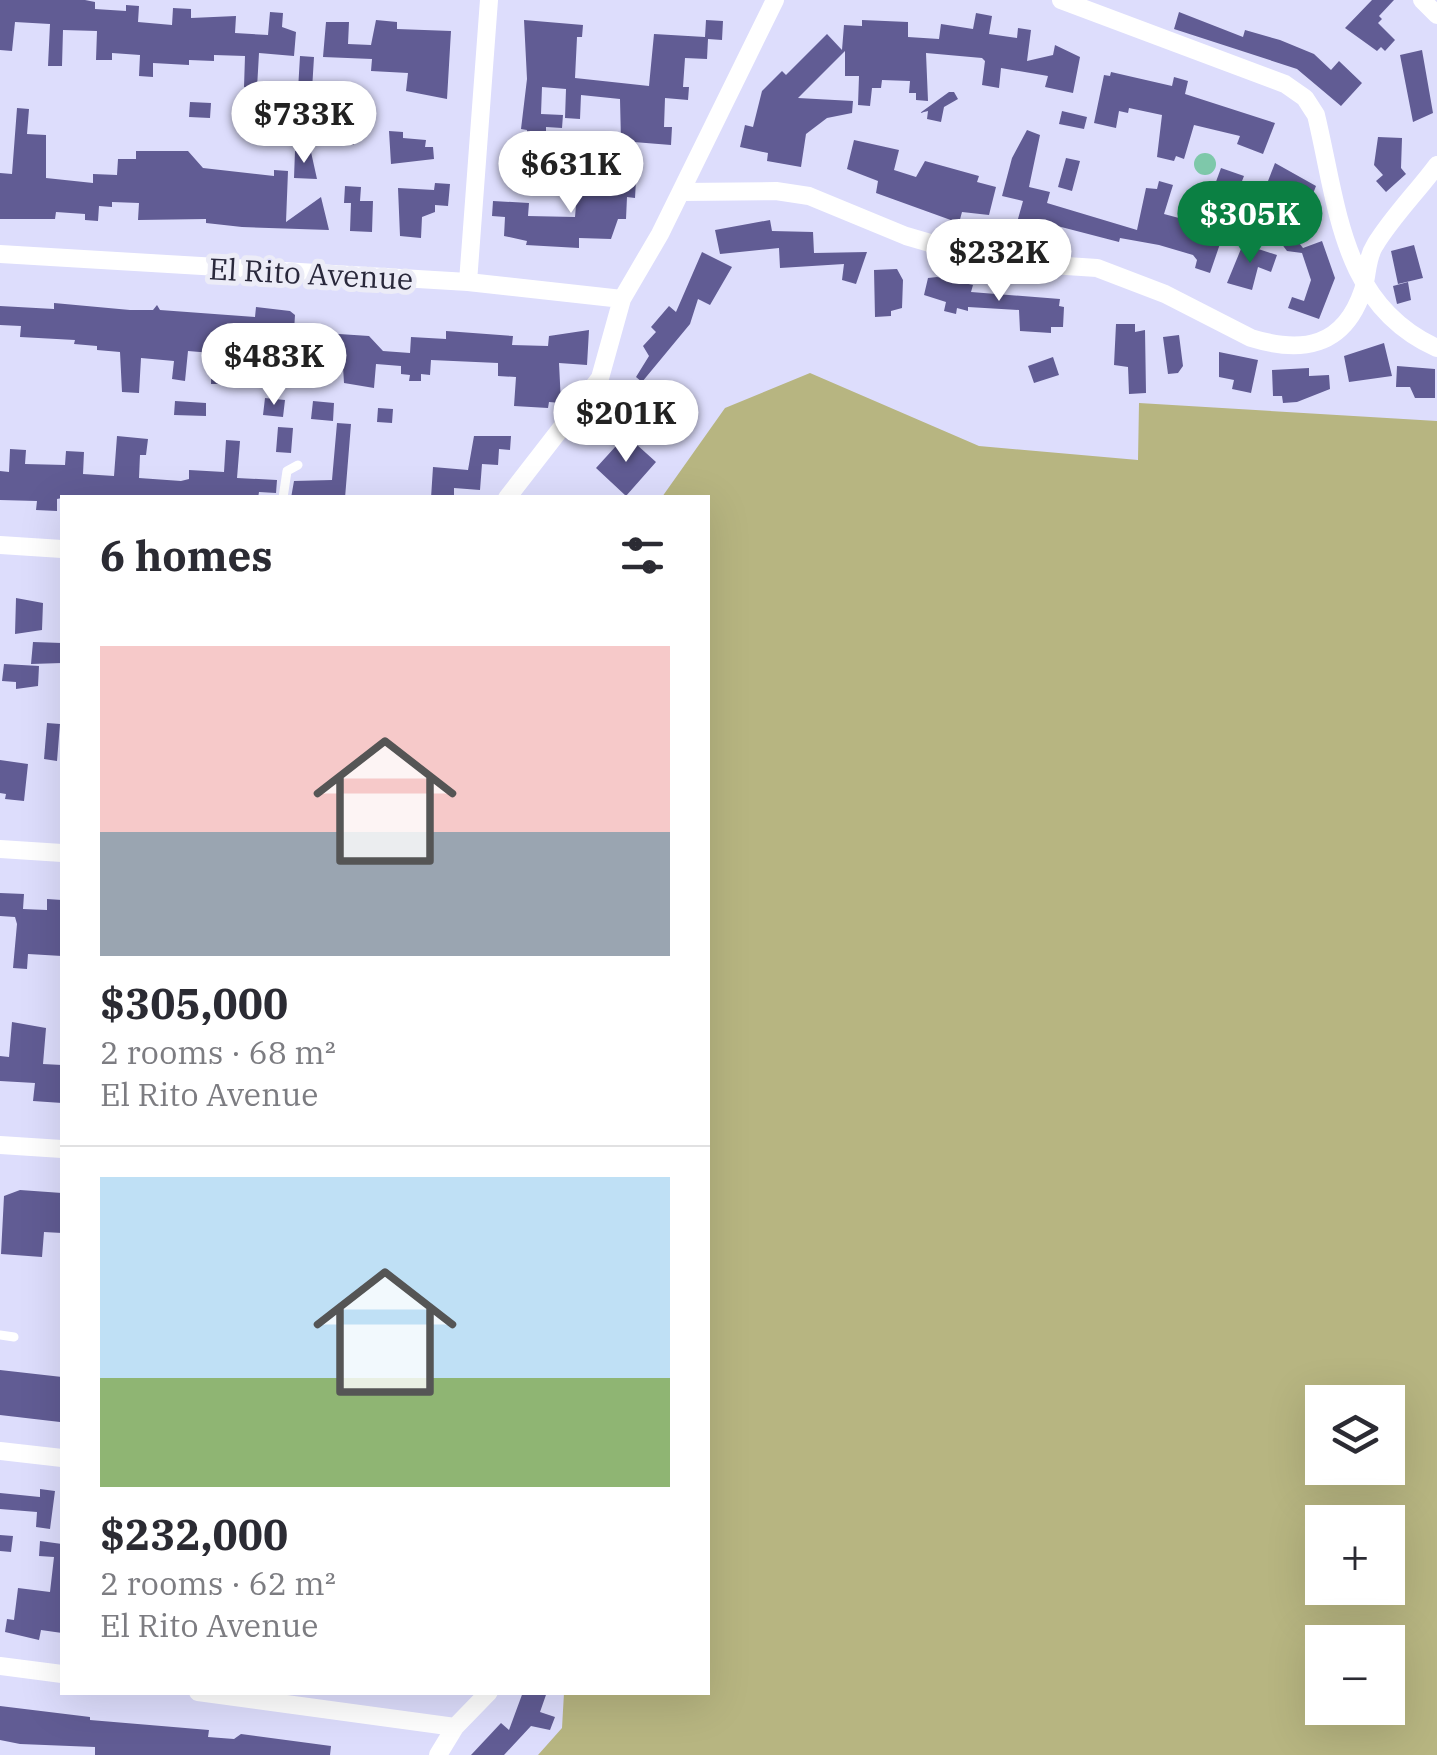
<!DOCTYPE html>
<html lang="en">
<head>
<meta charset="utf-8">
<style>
  body { margin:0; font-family:"IBM Plex Serif",serif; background:#f7f7f7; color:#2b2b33; height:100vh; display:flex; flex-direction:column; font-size:38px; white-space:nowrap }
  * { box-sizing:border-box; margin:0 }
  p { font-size:32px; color:#7c7c81 }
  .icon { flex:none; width:55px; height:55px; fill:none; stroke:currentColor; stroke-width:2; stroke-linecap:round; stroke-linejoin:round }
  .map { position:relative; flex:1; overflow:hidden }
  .drawer { position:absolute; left:60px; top:495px; width:650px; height:1200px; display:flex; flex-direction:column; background:#fff; border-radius:0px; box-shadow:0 10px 40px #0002 }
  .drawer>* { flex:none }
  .fabs { position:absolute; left:1305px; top:1385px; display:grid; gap:20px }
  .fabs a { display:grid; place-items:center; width:100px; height:100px; border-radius:0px; background:#fff; box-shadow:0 10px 40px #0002; font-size:50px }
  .price { position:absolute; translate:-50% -85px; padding:0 22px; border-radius:35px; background:#fff; color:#222; font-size:32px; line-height:65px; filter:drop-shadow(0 2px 5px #0008) }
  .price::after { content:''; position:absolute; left:50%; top:60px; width:30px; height:22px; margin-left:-15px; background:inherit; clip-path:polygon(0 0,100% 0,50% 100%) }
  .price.current { background:#0b8043; color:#fff }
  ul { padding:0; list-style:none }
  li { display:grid; align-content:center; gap:20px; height:530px; padding:0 40px }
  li+li { border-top:2px solid #e1e1e2 }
  li span { display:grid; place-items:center; height:310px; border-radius:0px; color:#555 }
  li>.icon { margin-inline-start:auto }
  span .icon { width:180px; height:180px; fill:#fffc; stroke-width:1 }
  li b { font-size:42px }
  h2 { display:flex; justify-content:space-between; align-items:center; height:120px; padding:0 40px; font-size:42px }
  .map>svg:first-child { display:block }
  .green { fill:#b7b581; fill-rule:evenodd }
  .water { fill:#7ec8aa }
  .building { fill:#615c94 }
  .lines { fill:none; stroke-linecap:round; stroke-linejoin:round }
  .service { stroke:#fff; stroke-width:9 }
  .minor { stroke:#fff; stroke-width:18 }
  .labels { text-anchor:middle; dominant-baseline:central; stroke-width:10; stroke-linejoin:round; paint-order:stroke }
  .street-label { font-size:30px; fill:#29283b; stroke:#ececf7 }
</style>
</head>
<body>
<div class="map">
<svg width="1437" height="1755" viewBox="0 0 1437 1755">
  <rect width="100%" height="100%" fill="#ddddfc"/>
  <!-- green -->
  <path class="green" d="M810,373L979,446L1138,460L1139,403L1437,421V1755H538L562,1728L564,1693L708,1692V498L662,497L725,408ZM1322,1402H1388V1468H1322ZM1322,1522H1388V1588H1322ZM1322,1642H1388V1708H1322Z"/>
  <!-- water -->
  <path class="water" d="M1194 164a11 11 0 1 1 22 0a11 11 0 1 1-22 0Z"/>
  <!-- building -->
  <path class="building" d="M0,0H85L95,2V9L126,11V5L139,6L138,22L172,25L173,8L191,9V18L236,16L235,33L268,35L270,12L283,13L282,27L296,32L294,56L259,53L257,88L244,87L245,56L214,55V61L189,60V65L153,63V77L139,76L140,55L112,53V60H96L97,31L63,30L62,66H48L50,24L15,22L12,51L0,50Z
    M1372,0H1394L1379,16L1382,19L1378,23L1395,40L1385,51L1381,47L1377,51L1345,28Z
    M1179,12L1243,37L1245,30L1280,40L1314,54L1331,70L1339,61L1362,83L1341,106L1297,69L1174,29Z
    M976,13L992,16L989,34L1017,38L1018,28L1031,30L1027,61L1053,55L1055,45L1080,57L1073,93L1045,87L1048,76L1001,68L999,88L982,85L985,61L982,58L926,53L928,101L916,100V93H909L910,81L882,80L881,88H872L870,106L858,105L859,76H845V51L798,98L853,101L852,113L827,118L806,134L801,167L767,161L768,153L740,147L745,125L753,127L762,91L782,71L786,75L827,34L842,50L844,25L862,26V20L908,22V37L939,39L941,24L973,29Z
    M376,20L397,22V29L451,31L447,99L406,91L408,73L371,71L372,59L323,57L326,22H349L348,44L371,45Z
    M524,20L583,25L582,37H577L575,78L649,86L654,34L705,37L706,20L723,21L722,40L708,39L707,59L685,58L683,87H689L688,100L665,98L664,127H672L671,145L621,141L620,99L581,95L580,119L565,118L566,89L542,87L541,114L563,115L562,128L546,127V172L529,171L527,130L521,129L527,79Z
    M1422,50L1433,113L1413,122L1400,55Z
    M300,56L314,57L312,90H298Z
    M1111,72L1172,86L1174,77L1188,81L1185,94L1275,123L1263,154L1237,144L1240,136L1194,125L1184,159L1176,156L1174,161L1157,157L1162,115L1129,108L1128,113L1119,111L1116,128L1094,123L1104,75L1110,76Z
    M949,92H954L958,99L944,107L941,122L927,119L928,111L920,113Z
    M190,102L211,103L210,118L189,117Z
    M17,108L29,109L27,134L46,135V178L93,183V174L117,175L118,159H136V151H188L203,168L274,176V170L288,171L286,222L321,197L329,230L242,227L206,223V219L138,220L139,203L112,202V207L99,206L98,221L85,220V214L56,212L55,219H0V173L12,174Z
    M1062,111L1087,117L1084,129L1059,124Z
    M341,129L355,130L354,145L340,144Z
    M1027,130L1040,135L1029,187L1050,192L1047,203L1137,230L1146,188L1157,189L1159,181L1173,185L1164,214L1205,225L1203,231L1222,238L1210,273L1195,268L1197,260L1193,255L1159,245L1120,238L1119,242L1042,222L1040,232L1016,226L1023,201L1002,196L1012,158Z
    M389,131L403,132V138L426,140L425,147H433L434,159L391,164Z
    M1378,137L1402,138L1401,168L1406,174L1386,192L1376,181L1383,175L1374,165Z
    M854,140L899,150L894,170L916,177L925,161L979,176L977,182L996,187L989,215L962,212L959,223L876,193L878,181L847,169Z
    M295,151L311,152L317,179L294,178Z
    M1066,158L1080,161L1072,191L1058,187Z
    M1275,163L1316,186L1309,204L1287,198L1283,208L1261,199Z
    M1221,168L1244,176L1231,209L1210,198Z
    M605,179L636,180L635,198L627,197L626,219H618L611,239L579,238V248L526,245L527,241L504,236L505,217L492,216L493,201L529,203L528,216L575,217L578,182L605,183Z
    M435,183L450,184L448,206L435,205V212L422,217L421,238L400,236L398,188L434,190Z
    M345,186L361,187L360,201H373L372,232L350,231L351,203H344Z
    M770,220L772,231L813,232L814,253L867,252L856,284L842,280L844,264L780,268L779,248L720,254L715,230Z
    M1289,230L1303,248L1322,241L1335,278L1319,319L1288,308L1292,297L1304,301L1311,280L1302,253L1287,251L1278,239Z
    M1243,244L1277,255L1271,272L1258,267L1252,290L1227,283Z
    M1414,245L1423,278L1398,284L1391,251Z
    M702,252L732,267L710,305L698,299L690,324L642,382L636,377L649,356L643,346L656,332L651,327L669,306L676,312Z
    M897,269L903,280L902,308L891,311V316L875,317L874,270Z
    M937,277L973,285L971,292L1060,299L1059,306L1064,307L1063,327H1051V333L1020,331L1019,310L968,307V311L957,308L956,314L944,311L946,302L924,295L928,278Z
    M1408,282L1411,300L1397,304L1393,286Z
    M54,303L130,310H153L157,305L160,310L255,317L256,307L290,311L295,315L294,331L369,336L383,351L410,353L411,337L446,339V331L513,336L512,345L548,346L549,336L589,330L587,365L559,363L561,403L549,402L548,408L514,406L516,377L498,376V363L431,360L430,375L421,374V381H409L410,375L401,374V366L376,364L374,388L344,383L343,367L319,379L311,376L298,368L300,344L272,341L270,356L249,354L247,375L226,374L225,384H211L212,353L188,351L185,381L172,379L174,361L141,358L139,393L122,392L120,352L97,350V346L74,344L75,340L20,337L21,326L0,325V306L54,309Z
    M1116,324H1135V332L1145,330L1146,393L1129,394L1128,367L1114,365Z
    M1179,335L1183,366L1178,373L1168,374L1163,337Z
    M1384,343L1392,376L1349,382L1344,356Z
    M1219,352L1258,360L1251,393L1232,389L1234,380L1219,377Z
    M1053,357L1059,375L1034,383L1028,366Z
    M1397,366L1435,369V398H1415L1410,387H1396Z
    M1309,368V376L1329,375L1330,389L1297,402L1283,403L1282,396H1273L1272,370Z
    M624,387L642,396L636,408L617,400Z
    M265,398L285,400L283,417L263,415Z
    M175,401L206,403V416L174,415Z
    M313,401L334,403L333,421L311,419Z
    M378,408L393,409L392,423L377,422Z
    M337,423L351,424L345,498H291L294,481L332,480Z
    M278,427L293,428L291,453L276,452Z
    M626,435L656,462L626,496L596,468Z
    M117,436L148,439L146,455H140L139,478L181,481L189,479V470L224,472L226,440L240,441L237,478L277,480L276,493L259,492L258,498H62L57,499V511L36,510L37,501L0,500V471L9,472L10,449L26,450L25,464L65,465L66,451L84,452L83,474L114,476Z
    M474,436H511L510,450L499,449L498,465L482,464L480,490L454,488V498H431L433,467L468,470Z
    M16,598L43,603L42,630L15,634Z
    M33,642L62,643V663L31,664Z
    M4,664L39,666L38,686L16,689V682L2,681Z
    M47,723L60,724L57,761L44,759Z
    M0,760L28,764L24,801L5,799L6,794L0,793Z
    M0,893L24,894L23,909L47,910V899L62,900V956L28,954L27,969L13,968L17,924L15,917L0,916Z
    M12,1022L46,1028L43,1064L62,1065V1103L33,1101L35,1083L0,1081V1056L9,1057Z
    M20,1190L62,1193V1233L44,1232L42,1257L1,1254L4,1196Z
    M0,1370L62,1377L60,1422L0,1415Z
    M40,1489L55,1491L50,1529L36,1527L37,1512L0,1509V1493L40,1497Z
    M0,1535L13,1536L11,1552L0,1551Z
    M40,1541L62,1544V1633L41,1630L39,1640L5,1632L7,1619L14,1620L18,1588L50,1592L54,1557L39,1556Z
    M523,1692H547L540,1712L555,1717L550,1730L531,1726L504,1755H471L501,1723L509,1730Z
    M0,1706L90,1717V1720L209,1730L208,1737L234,1739L241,1734L331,1746L330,1755H95V1747L20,1744L0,1740Z"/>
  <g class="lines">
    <!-- service -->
    <path class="service" d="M283,498L287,471L298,465
      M0,1335L14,1337"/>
    <!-- minor -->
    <path class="minor" d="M1061,0L1285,84L1305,98L1316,115C1338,206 1341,305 1437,348
      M1422,0L1437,15
      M681,192L776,191L809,196L906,236L991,261L1097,268L1165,294L1251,338C1303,354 1344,347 1363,290C1368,275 1366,259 1375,245C1392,217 1417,192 1437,165
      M0,254L468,282L622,299
      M468,282L489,0
      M507,498L600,378L622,299L660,234L775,0
      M0,545L62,549
      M0,849L62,853
      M0,1145L62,1149
      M0,1451L62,1458
      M0,1666L62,1674
      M198,1692L455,1727
      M438,1755L455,1727L489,1692"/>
  </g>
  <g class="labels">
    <!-- street labels -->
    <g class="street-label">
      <text transform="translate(311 273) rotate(3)">El Rito Avenue</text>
    </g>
  </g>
</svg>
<div class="fabs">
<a><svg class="icon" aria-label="layers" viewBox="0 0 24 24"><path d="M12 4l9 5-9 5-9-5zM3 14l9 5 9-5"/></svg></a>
<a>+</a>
<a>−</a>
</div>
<b class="price" style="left:304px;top:166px">$733K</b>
<b class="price" style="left:571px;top:216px">$631K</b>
<b class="price current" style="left:1250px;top:266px">$305K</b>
<b class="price" style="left:999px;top:304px">$232K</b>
<b class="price" style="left:274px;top:408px">$483K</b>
<b class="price" style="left:626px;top:465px">$201K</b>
<section class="drawer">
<h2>6 homes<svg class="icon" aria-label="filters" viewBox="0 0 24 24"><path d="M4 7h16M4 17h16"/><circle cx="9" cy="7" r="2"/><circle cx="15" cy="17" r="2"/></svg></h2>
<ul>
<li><span style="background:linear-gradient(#f6c9c9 60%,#9aa5b1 0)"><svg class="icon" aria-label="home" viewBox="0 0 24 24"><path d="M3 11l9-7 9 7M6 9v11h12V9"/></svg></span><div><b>$305,000</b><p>2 rooms · 68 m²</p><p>El Rito Avenue</p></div></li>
<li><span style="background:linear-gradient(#bfe0f5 65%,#8fb573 0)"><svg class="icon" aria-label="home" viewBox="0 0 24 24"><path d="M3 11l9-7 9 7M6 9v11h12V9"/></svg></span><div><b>$232,000</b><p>2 rooms · 62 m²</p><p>El Rito Avenue</p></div></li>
</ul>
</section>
</div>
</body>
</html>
